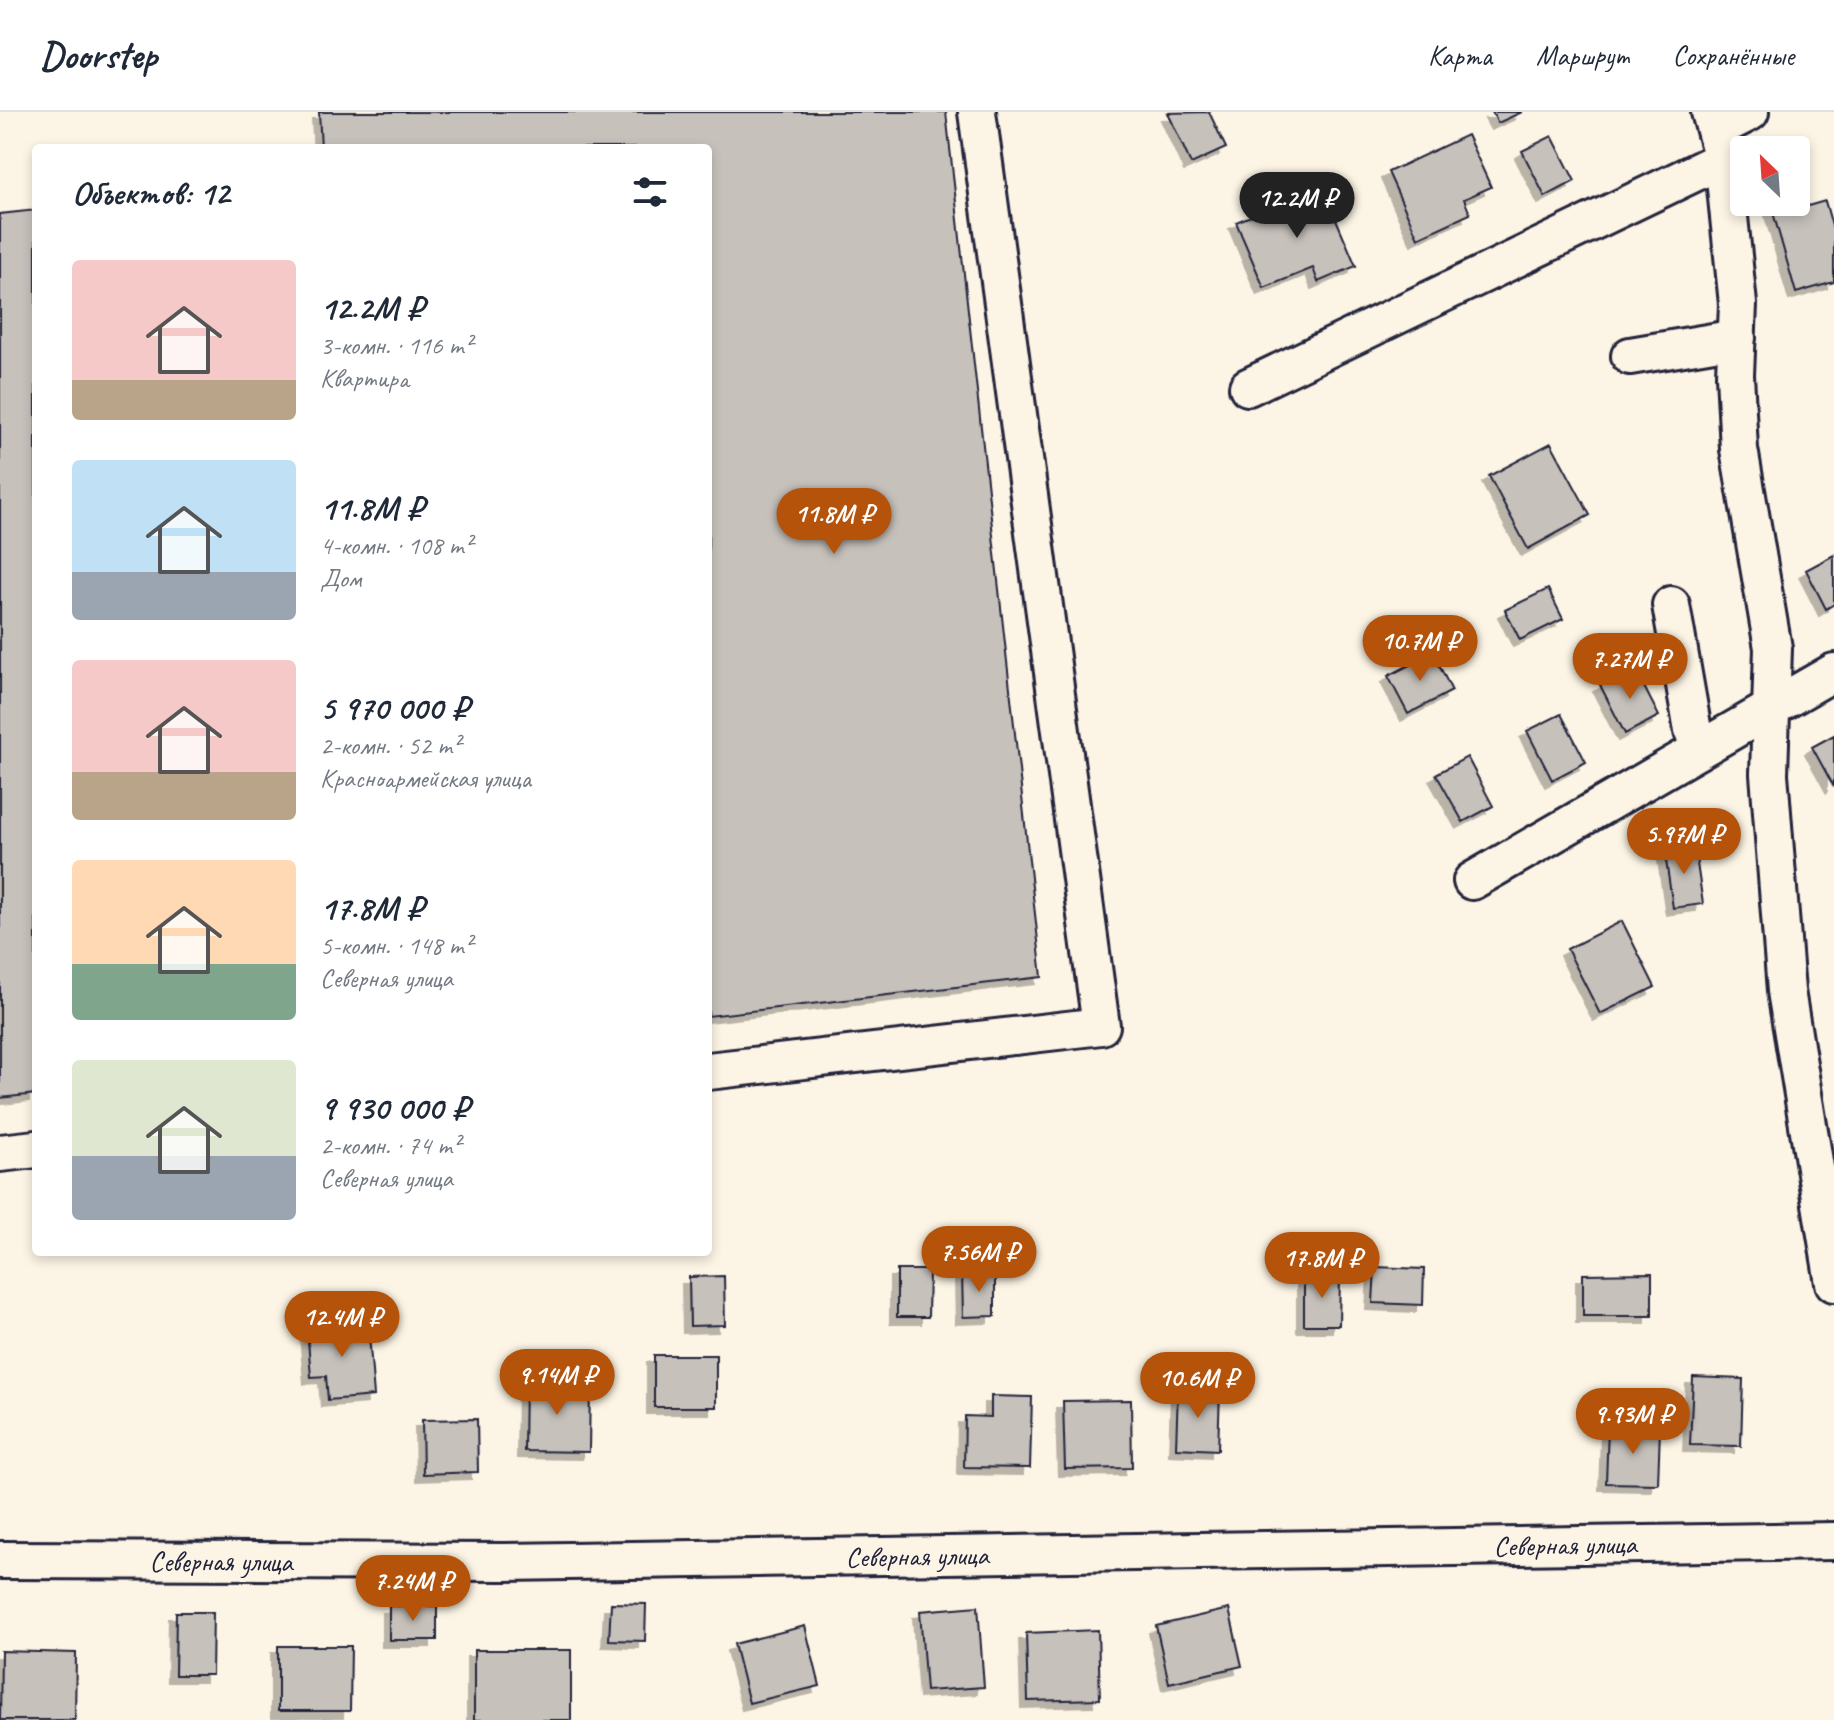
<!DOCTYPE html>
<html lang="ru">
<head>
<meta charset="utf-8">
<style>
  body { margin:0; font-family:Caveat,sans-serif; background:#f2f2f3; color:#1f2937; height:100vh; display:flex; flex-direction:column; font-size:30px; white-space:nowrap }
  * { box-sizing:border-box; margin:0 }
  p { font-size:26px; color:#747a83 }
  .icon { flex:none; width:44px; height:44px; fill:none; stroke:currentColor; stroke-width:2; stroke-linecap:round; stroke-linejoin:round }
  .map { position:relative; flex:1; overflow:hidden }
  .side { position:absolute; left:32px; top:32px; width:680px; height:1112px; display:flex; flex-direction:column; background:#fff; border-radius:8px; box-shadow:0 4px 12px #0003 }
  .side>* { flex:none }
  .needle { width:52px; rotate:335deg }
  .fabs { position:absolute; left:1730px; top:24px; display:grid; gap:16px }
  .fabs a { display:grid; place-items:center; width:80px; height:80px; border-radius:8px; background:#fff; box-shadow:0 4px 12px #0003; font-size:40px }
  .price { position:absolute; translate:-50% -68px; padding:0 18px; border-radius:28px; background:#b45309; color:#fff; font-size:26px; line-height:52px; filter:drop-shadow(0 2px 4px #0008) }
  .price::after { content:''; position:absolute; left:50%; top:48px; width:24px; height:18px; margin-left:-12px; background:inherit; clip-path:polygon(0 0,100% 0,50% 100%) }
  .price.on { background:#222; color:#fff }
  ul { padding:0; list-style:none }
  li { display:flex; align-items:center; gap:24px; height:200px; padding:0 40px }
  li span { display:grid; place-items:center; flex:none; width:224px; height:160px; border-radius:8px; color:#555 }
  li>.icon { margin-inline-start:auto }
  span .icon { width:96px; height:96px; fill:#fffc; stroke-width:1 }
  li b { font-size:34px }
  h2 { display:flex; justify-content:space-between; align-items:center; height:96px; padding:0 40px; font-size:34px }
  header { display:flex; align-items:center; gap:48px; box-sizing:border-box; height:112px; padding:0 40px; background:#fff; border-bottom:2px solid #e0e1e3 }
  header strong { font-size:38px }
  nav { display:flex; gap:44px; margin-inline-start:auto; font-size:28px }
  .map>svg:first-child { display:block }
  .building { fill:#c6c1bb; stroke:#22223b; stroke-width:2; filter:url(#shadow) }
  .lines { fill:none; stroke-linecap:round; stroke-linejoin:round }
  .minor-casing { stroke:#22223b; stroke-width:42 }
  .minor { stroke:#fcf5e5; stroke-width:36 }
  .labels { text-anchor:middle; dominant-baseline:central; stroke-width:8; stroke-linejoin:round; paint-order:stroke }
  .street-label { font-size:28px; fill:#22223b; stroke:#fcf5e5 }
</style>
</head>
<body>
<header>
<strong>Doorstep</strong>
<nav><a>Карта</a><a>Маршрут</a><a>Сохранённые</a></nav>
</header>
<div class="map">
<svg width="1834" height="1608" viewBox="0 0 1834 1608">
  <defs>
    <filter id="shadow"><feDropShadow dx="-7" dy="7" stdDeviation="0" flood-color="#0004"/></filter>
  </defs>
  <rect width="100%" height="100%" fill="#fcf5e5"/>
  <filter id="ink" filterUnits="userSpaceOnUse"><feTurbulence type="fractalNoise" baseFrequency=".0125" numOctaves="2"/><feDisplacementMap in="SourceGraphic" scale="16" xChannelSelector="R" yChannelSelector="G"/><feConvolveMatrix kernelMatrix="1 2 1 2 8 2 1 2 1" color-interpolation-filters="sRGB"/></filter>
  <g filter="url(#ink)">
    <!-- building -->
    <path class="building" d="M319,0H946L1042,865L708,904V36H321Z
      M1209,0L1226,36L1191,52L1168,1Z
      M1492,0H1522L1498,11Z
      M1467,23L1491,75L1464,87L1470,102L1418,126L1388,60Z
      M1552,24L1575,69L1545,85L1522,39Z
      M1322,74L1356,154L1318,170L1313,156L1264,176L1236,110Z
      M1803,79L1808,94L1825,89L1834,121V170L1796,181L1770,90H1796V81Z
      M36,98V982L0,986V102Z
      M1551,331L1590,403L1528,437L1489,364Z
      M1834,443V492L1826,497L1806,458Z
      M1548,477L1563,507L1520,528L1505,498Z
      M1433,541L1452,579L1408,602L1388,564Z
      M1635,557L1659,604L1625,622L1600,573Z
      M1561,602L1586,650L1552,668L1527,619Z
      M1834,623V675L1812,635Z
      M1467,645L1493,694L1463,710L1436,662Z
      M1694,731L1703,792L1673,796L1664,735Z
      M1622,809L1655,875L1600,902L1567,837Z
      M1375,1155L1424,1157L1423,1193L1373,1191Z
      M897,1158H929L928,1205H897Z
      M962,1159H995V1204L963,1205Z
      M1652,1161V1204H1583V1162Z
      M724,1164L725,1213L690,1214L689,1165Z
      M1304,1164H1340L1339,1213H1304Z
      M368,1210L374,1284L328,1288L326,1264L311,1265L307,1216Z
      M654,1243H716V1295H654Z
      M1693,1265L1743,1267L1741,1334L1690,1333Z
      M525,1269L590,1271L589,1340L524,1339Z
      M1178,1277L1220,1279L1218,1338L1176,1336Z
      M991,1284L1032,1285L1030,1356L964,1355L965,1304L991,1305Z
      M1131,1288L1132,1356L1065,1357L1063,1289Z
      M477,1307L478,1360L423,1362L422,1308Z
      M1608,1315L1660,1317L1658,1372L1606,1371Z
      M611,1491L646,1492L645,1529L609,1528Z
      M389,1494H437V1528H389Z
      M978,1494L984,1575L926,1579L920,1499Z
      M1229,1497L1242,1554L1169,1571L1156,1514Z
      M176,1500H213L212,1563H175Z
      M805,1514L820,1574L749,1591L734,1532Z
      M1098,1518L1100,1587L1028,1589L1026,1521Z
      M278,1534H351L350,1599H278Z
      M474,1538H571V1608H474Z
      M1,1539L76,1541L75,1608H0Z"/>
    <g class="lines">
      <defs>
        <path id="minor" d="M1710,0L1723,47L1738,192L1735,263L1739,337L1773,536L1769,662L1786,879L1834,1171
          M1717,17L1750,0
          M1630,244L1737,226
          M1248,275L1723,47
          M1671,493L1693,619L1700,636
          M1472,769L1834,560
          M708,959L1101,914L977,0
          M0,1041L36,1037
          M0,1448L506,1450L1834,1429"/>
      </defs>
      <!-- minor casing -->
      <use href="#minor" class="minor-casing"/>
      <!-- minor -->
      <use href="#minor" class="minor"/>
    </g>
  </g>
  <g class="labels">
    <!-- street labels -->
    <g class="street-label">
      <text transform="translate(1565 1433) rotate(-1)">Северная улица</text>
      <text transform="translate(917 1444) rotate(-1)">Северная улица</text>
      <text x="221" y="1449">Северная улица</text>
    </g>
  </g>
</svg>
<div class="fabs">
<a><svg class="needle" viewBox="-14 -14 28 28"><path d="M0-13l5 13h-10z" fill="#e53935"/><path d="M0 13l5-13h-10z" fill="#747a83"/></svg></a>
</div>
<b class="price on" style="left:1297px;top:128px">12.2M ₽</b>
<b class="price" style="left:834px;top:444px">11.8M ₽</b>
<b class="price" style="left:1420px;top:571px">10.7M ₽</b>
<b class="price" style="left:1630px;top:589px">7.27M ₽</b>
<b class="price" style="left:1684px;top:764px">5.97M ₽</b>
<b class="price" style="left:979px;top:1182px">7.56M ₽</b>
<b class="price" style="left:1322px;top:1188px">17.8M ₽</b>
<b class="price" style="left:342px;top:1247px">12.4M ₽</b>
<b class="price" style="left:557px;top:1305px">9.14M ₽</b>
<b class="price" style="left:1198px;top:1308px">10.6M ₽</b>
<b class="price" style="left:1633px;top:1344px">9.93M ₽</b>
<b class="price" style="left:413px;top:1511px">7.24M ₽</b>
<section class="side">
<h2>Объектов: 12<svg class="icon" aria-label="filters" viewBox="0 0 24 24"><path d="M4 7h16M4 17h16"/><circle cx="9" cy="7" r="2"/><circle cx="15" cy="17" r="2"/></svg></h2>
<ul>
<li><span style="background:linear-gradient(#f6c9c9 75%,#b9a48a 0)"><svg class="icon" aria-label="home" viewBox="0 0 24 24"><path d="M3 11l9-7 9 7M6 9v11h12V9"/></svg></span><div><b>12.2M ₽</b><p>3-комн. · 116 m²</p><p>Квартира</p></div></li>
<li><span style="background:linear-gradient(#bfe0f5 70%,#9aa5b1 0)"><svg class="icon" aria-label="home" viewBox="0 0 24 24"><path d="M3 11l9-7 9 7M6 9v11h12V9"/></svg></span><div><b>11.8M ₽</b><p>4-комн. · 108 m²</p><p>Дом</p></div></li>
<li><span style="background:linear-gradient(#f6c9c9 70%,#b9a48a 0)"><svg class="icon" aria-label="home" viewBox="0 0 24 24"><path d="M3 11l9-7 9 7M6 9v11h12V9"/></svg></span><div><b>5 970 000 ₽</b><p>2-комн. · 52 m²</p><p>Красноармейская улица</p></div></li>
<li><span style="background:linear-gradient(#ffd9b3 65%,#7fa58c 0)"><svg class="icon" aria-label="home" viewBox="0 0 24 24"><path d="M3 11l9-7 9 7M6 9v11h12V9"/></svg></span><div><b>17.8M ₽</b><p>5-комн. · 148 m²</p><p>Северная улица</p></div></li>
<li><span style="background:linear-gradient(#dfe7d0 60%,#9aa5b1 0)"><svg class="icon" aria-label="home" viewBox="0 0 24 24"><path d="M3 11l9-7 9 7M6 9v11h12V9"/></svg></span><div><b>9 930 000 ₽</b><p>2-комн. · 74 m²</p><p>Северная улица</p></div></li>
</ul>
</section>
</div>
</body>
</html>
